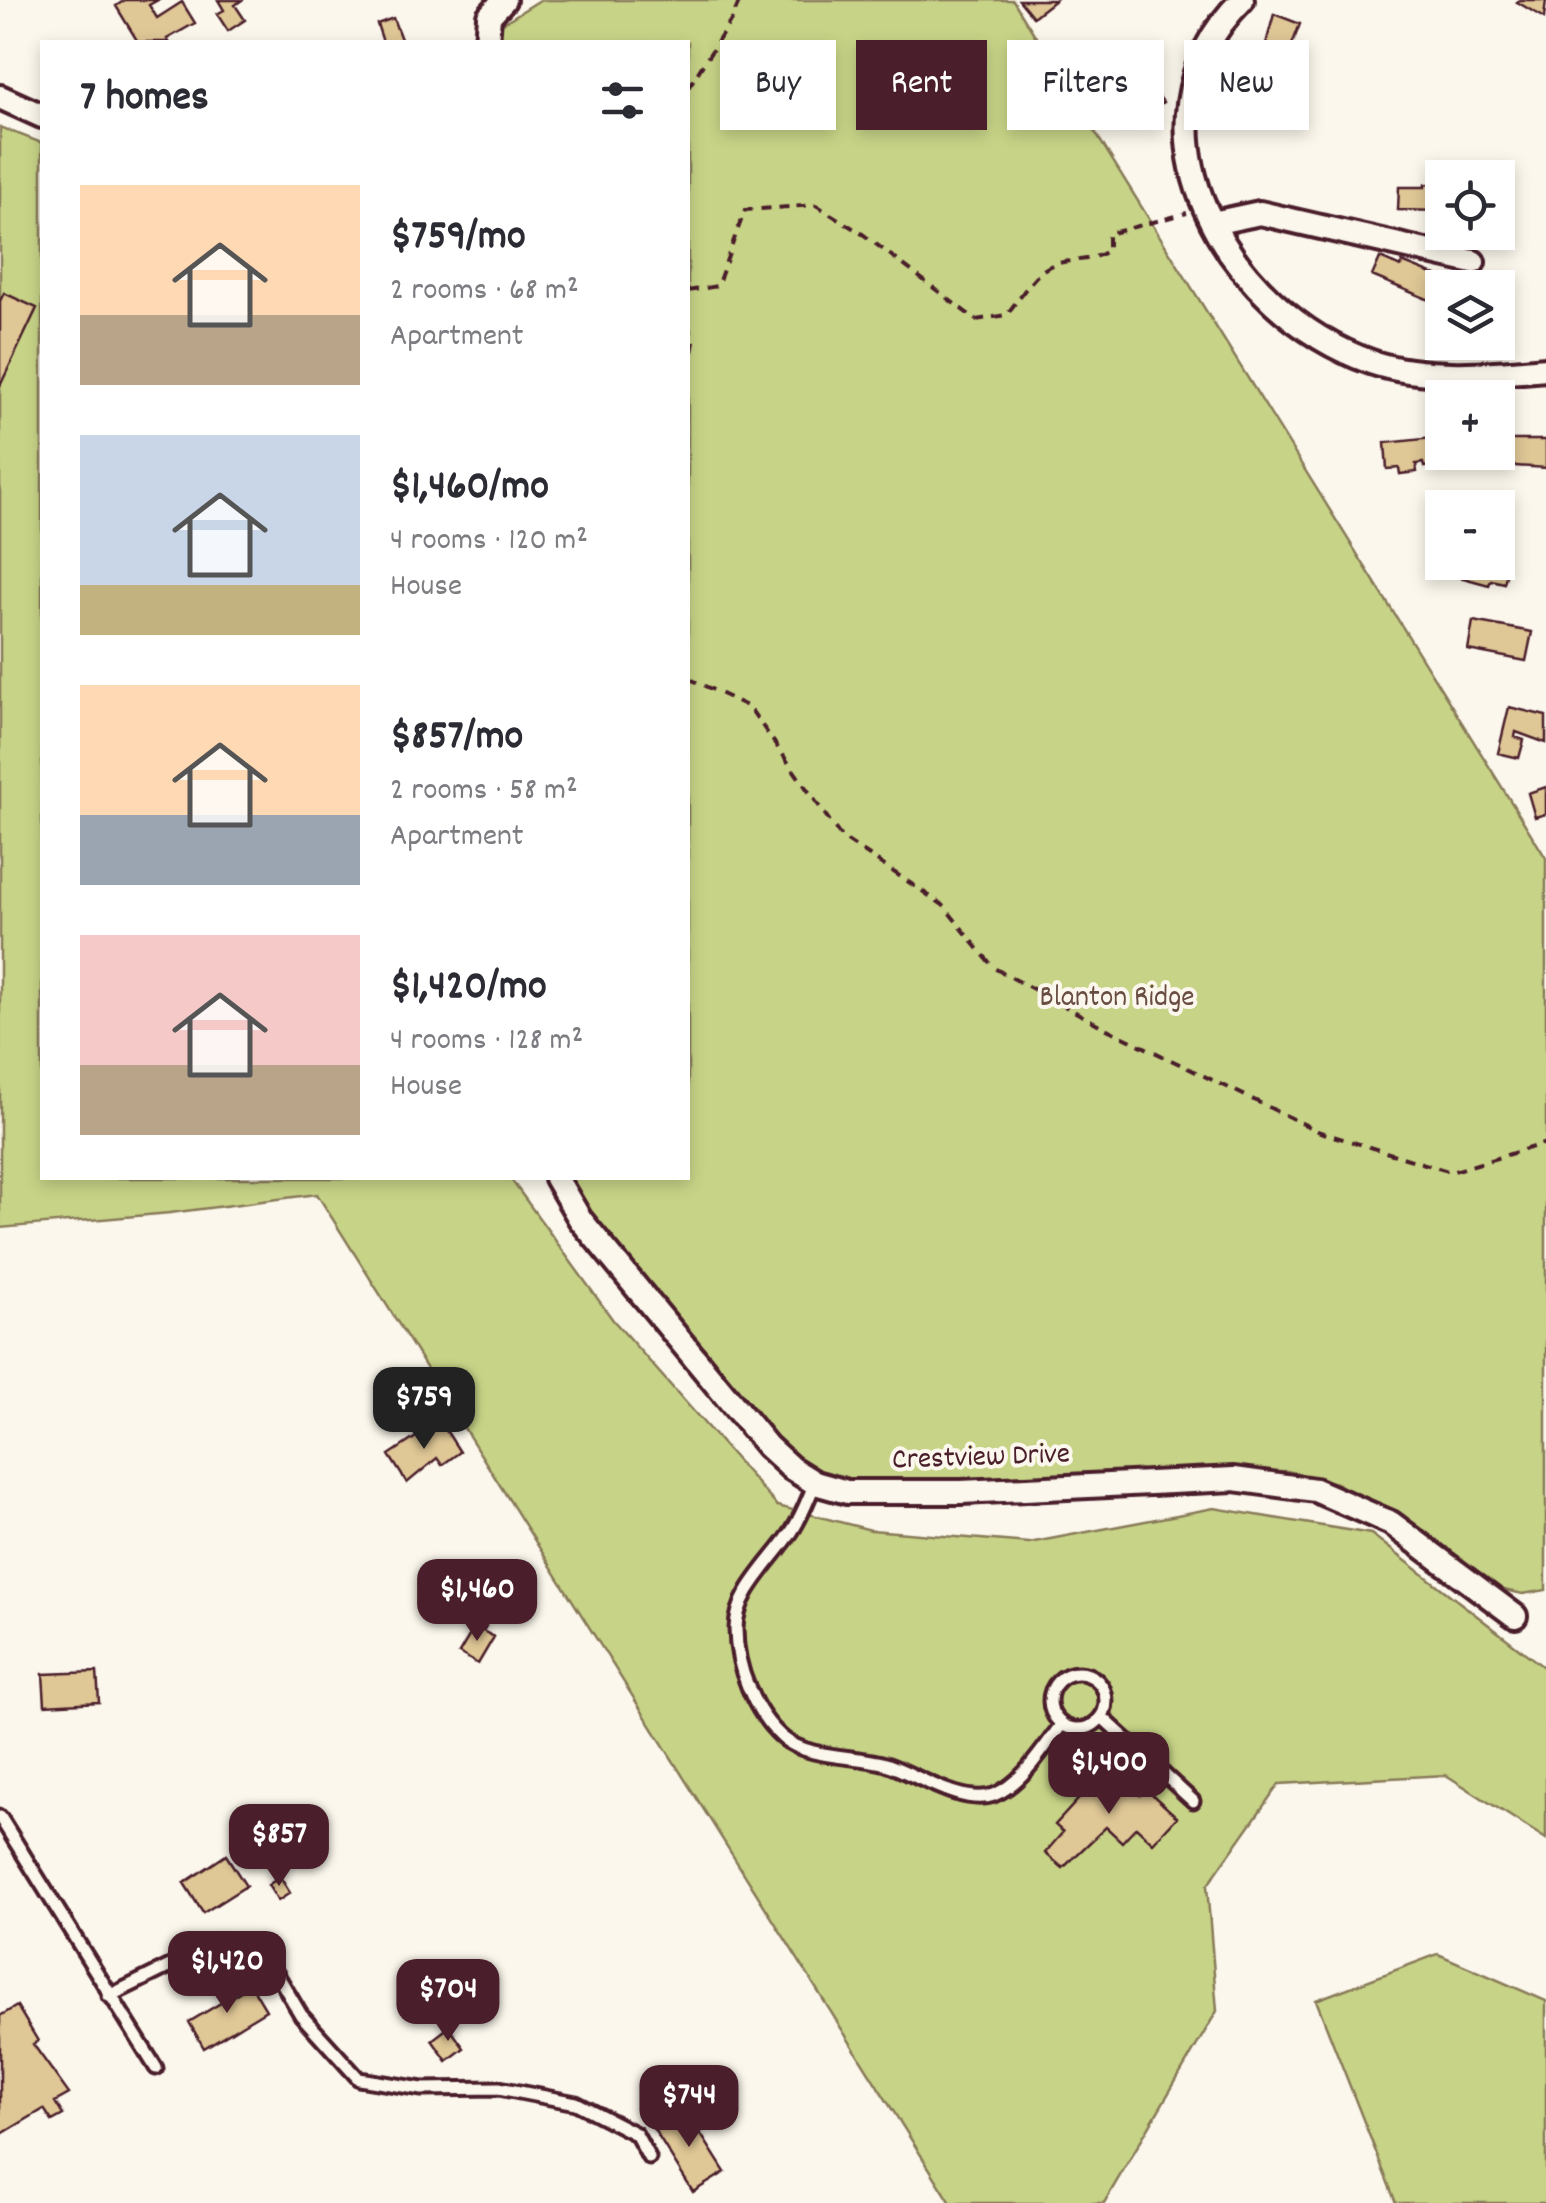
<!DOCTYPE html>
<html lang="en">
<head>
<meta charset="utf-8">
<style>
  body { margin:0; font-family:Dekko,sans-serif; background:#f7f7f7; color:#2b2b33; height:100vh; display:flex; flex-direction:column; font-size:38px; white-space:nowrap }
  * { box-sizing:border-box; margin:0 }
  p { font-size:32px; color:#7c7c81 }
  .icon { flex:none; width:55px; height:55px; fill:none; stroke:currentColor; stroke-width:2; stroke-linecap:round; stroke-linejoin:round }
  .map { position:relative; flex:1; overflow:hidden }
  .drawer { position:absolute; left:40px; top:40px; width:650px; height:1140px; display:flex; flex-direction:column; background:#fff; border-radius:0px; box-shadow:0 5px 15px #0003 }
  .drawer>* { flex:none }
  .hud { position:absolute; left:720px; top:40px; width:675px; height:90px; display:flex; gap:20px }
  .controls { position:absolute; left:1425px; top:160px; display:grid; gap:20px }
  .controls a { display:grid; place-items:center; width:90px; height:90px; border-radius:0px; background:#fff; box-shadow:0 5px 15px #0003; font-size:50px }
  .price { position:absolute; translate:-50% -85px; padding:0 22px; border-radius:20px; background:#4a1f2b; color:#fff; font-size:32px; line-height:65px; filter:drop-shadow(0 2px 5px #0008) }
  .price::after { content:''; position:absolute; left:50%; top:60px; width:30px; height:22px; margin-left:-15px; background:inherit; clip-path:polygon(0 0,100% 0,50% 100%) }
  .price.current { background:#222; color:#fff }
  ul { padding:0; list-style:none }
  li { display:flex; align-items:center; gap:30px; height:250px; padding:0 40px }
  li span { display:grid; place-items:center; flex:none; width:280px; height:200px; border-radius:0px; color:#555 }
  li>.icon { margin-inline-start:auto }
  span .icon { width:120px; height:120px; fill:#fffc; stroke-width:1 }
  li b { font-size:42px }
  h2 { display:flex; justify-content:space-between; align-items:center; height:120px; padding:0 40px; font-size:42px }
  .pill { padding:0 35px; border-radius:0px; background:#fff; box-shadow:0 5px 15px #0003; font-size:35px; line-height:90px }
  .pill.current { background:#4a1f2b; color:#fff }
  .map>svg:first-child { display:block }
  .green { fill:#c7d487; stroke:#887a59; stroke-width:2.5 }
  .building { fill:#dfc796; stroke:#4a1f2b; stroke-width:2.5 }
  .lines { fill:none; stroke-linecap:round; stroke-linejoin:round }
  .service-casing { stroke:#4a1f2b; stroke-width:19 }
  .minor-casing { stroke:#4a1f2b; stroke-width:30 }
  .path { stroke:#4a1f2b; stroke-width:4; stroke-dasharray:10 8; stroke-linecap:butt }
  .service { stroke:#fbf7ec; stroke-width:11 }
  .minor { stroke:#fbf7ec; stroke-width:22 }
  .labels { text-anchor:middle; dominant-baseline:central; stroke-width:8; stroke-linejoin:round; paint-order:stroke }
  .park-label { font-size:30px; fill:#694c42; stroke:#fbf7ec }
  .street-label { font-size:30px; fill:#4a1f2b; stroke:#fbf7ec }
</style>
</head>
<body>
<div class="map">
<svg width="1546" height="2203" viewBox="0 0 1546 2203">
  <rect width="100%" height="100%" fill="#fbf7ec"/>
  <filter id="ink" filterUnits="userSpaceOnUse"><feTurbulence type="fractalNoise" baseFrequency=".01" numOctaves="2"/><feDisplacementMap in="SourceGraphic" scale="20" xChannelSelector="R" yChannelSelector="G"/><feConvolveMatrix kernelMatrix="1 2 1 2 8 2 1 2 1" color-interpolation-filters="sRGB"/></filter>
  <g filter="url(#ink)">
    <!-- green -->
    <path class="green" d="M540,0H1013L1546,858V1590L1523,1594L1494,1588L1403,1519L1336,1483L1287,1471L1068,1474L880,1482L838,1481L814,1474L790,1456L597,1225L570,1178H688V42H495V28Z
      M0,127L42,143V1178H510L613,1320L777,1506L871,1530L1029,1543L1214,1508L1371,1534L1546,1669V1839L1446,1775L1279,1784L1207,1886L1217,2011L1104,2203H951L317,1194L170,1213L0,1228Z
      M1438,1954L1546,2001V2203H1396L1316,2000Z"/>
    <!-- building -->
    <path class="building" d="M125,0H158L149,5L157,18L182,2L195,23L167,39L169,42H138L116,6Z
      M218,0H242L235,5L245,20L228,31L217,14L224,10Z
      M1019,0H1055L1033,17Z
      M1519,0H1546L1544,18L1517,2Z
      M1274,14L1300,24L1285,63L1263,55Z
      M393,18L402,42H383L377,24Z
      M1138,78L1144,84L1147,80L1163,102L1127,132L1110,116L1119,107L1117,104L1125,97L1122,94Z
      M1425,184L1442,185V211L1398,210L1399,187H1425Z
      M1380,258L1401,267L1402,262L1442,278L1432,301L1372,276Z
      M4,293L37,308L0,386V301Z
      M1442,437L1446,464L1424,467L1423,463L1416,464L1417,472L1400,474L1399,468L1387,469L1385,443Z
      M1502,440H1546V468L1501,465Z
      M1448,562H1495L1492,572L1495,565L1508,568L1504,583L1491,580L1489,585L1445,573Z
      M1473,621L1532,632L1526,661L1468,650Z
      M1509,707L1546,716V743L1516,732L1515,737L1524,740L1519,758L1498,753Z
      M1546,787V814L1535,817L1528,793Z
      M440,1421L460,1452L442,1465L437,1458L407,1483L389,1455Z
      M478,1621L486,1626L483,1631L494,1637L478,1664L459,1653Z
      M97,1672L99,1702L45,1705L43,1674Z
      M1107,1768L1140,1795L1146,1789L1177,1817L1153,1843L1136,1827L1122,1842L1106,1827L1063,1868L1045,1853L1063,1832L1055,1825Z
      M226,1855L246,1886L203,1913L184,1883Z
      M280,1877L290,1893L278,1901L268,1885Z
      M251,1985L266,2010L204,2048L189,2022Z
      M17,2006L38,2041L33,2044L69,2094L55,2102L63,2115L52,2121L44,2109L0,2135V2016Z
      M449,2027L464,2048L447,2061L432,2040Z
      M685,2109L725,2172L693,2192L653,2128Z"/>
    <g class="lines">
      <defs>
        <path id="service" d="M815,1483C808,1499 802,1516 792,1531C773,1561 736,1591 736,1629C736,1667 754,1713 783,1738C808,1759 855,1755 886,1764C916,1774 962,1806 994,1795C1022,1784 1044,1747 1062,1724
          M1050 1701a28 28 0 1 1 56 0a28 28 0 1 1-56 0Z
          M1102,1717L1193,1801
          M0,1817L156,2068
          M109,1996L221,1941L268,1959L301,2015L359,2079L422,2089L499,2088L576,2103L636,2134L649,2158"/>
        <path id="minor" d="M1242,0C1117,125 1227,312 1371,362C1422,380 1493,374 1546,369
          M487,42L489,16L504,0
          M0,97L42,116
          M1213,223L1260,213L1473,262
          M556,1178L580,1219L767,1446L791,1468L815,1483L847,1492H961L1234,1479L1315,1490L1391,1523L1515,1616"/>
      </defs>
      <!-- service casing -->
      <use href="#service" class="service-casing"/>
      <!-- minor casing -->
      <use href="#minor" class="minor-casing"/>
      <!-- path -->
      <path class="path" d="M688,88L732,19L740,0
        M688,291L717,286L745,210L816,205L864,235L976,320L1006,315C1018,301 1032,276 1048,267C1068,257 1090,264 1108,250V234L1187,213
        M688,325L694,342L688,374
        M688,678L749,707L841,837L943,905L994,968L1105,1028L1320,1132L1451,1172L1546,1143"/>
      <!-- service -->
      <use href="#service" class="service"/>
      <!-- minor -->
      <use href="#minor" class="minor"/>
    </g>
  </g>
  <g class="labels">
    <!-- park labels -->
    <g class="park-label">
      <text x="1117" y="999">Blanton Ridge</text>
    </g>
    <!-- street labels -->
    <g class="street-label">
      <text transform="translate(981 1459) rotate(-2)">Crestview Drive</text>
    </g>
  </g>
</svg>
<div class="controls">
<a><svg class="icon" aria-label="locate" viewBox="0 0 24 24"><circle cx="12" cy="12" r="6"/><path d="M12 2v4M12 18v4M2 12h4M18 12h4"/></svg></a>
<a><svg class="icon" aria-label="layers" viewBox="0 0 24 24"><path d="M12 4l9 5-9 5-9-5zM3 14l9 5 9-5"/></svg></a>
<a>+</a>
<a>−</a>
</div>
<b class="price current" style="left:424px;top:1452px">$759</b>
<b class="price" style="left:477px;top:1644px">$1,460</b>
<b class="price" style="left:1109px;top:1817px">$1,400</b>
<b class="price" style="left:279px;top:1889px">$857</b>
<b class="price" style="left:227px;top:2016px">$1,420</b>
<b class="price" style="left:448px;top:2044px">$704</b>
<b class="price" style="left:689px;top:2150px">$744</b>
<div class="hud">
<a class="pill">Buy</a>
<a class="pill current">Rent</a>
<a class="pill">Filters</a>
<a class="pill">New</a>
</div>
<section class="drawer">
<h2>7 homes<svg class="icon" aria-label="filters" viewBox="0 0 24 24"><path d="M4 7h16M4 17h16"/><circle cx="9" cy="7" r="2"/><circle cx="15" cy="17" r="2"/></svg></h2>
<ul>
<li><span style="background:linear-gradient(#ffd9b3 65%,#b9a48a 0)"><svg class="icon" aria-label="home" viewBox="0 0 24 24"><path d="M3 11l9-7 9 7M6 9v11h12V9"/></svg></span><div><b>$759/mo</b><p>2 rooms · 68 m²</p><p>Apartment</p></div></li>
<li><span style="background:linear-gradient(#c9d6e8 75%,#c2b280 0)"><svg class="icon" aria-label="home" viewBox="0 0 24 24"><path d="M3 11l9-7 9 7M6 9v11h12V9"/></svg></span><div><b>$1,460/mo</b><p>4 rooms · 120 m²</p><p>House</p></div></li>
<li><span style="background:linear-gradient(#ffd9b3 65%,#9aa5b1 0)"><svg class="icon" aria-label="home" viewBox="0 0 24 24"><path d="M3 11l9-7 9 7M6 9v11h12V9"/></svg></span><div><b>$857/mo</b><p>2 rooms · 58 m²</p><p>Apartment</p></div></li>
<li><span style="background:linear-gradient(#f6c9c9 65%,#b9a48a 0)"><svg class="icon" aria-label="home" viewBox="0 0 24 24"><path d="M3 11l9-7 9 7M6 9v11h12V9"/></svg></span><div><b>$1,420/mo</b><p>4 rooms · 128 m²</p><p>House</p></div></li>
</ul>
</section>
</div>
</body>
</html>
